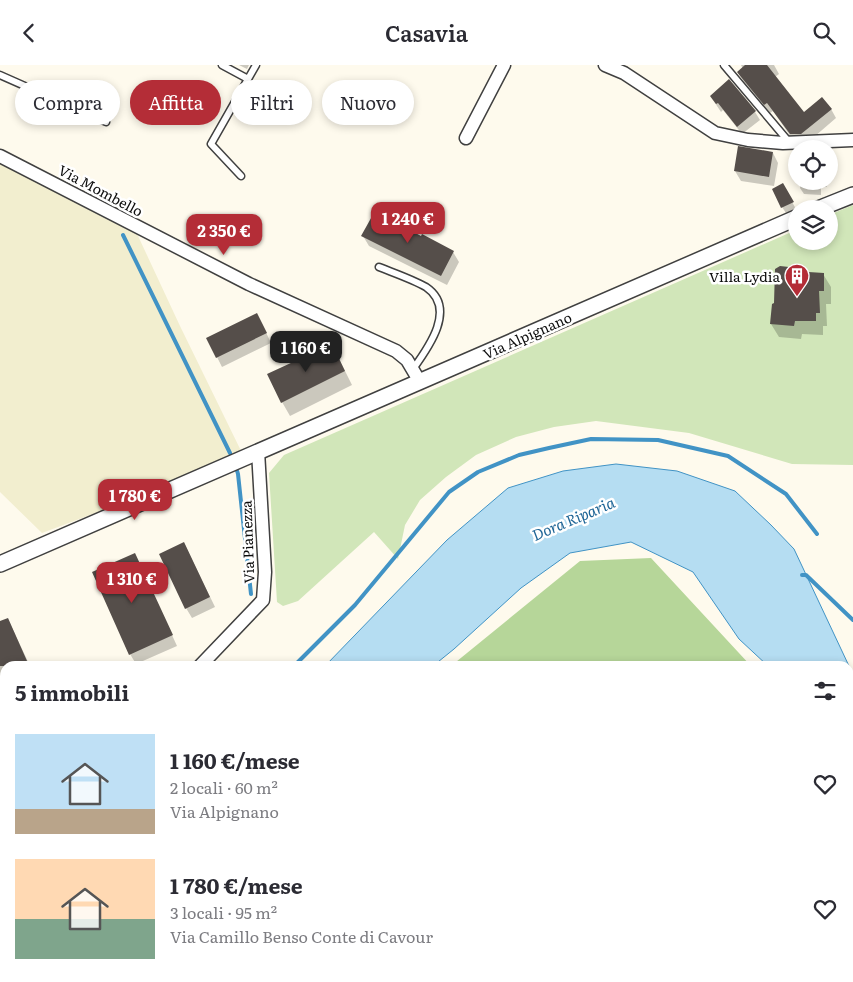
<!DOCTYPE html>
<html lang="it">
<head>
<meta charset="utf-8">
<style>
  body { margin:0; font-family:Literata,serif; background:#f2f2f3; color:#2b2b33; height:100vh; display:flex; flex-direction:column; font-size:19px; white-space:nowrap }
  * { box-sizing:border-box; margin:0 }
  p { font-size:16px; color:#7c7c81 }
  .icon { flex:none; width:28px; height:28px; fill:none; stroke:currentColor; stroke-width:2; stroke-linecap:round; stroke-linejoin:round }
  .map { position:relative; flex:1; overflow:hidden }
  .panel { position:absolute; left:0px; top:596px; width:854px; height:321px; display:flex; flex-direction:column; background:#fff; border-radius:15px 15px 0 0; box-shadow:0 2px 8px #0003 }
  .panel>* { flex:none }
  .guide { position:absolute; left:15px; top:15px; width:500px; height:45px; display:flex; gap:10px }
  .fabs { position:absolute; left:788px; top:75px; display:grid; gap:10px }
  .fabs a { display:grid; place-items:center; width:50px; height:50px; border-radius:50%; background:#fff; box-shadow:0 2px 8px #0003; font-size:25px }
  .price { position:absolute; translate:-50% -42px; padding:0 11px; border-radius:10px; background:#b42d37; color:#fff; font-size:16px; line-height:32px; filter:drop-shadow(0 1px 2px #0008) }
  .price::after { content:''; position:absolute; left:50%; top:30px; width:15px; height:11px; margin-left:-8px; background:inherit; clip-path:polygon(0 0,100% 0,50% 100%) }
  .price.on { background:#222; color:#fff }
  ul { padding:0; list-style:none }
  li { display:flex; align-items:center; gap:15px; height:125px; padding:0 15px }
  li span { display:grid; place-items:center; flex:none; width:140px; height:100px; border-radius:0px; color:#555 }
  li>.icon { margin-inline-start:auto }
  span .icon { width:60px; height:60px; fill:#fffc; stroke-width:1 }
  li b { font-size:21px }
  h2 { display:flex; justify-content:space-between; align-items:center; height:60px; padding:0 15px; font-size:21px }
  .chip { padding:0 18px; border-radius:22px; background:#fff; box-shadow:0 2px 8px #0003; font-size:18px; line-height:45px }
  .chip.on { background:#b42d37; color:#fff }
  header { display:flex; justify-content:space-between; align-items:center; height:65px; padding:0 15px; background:#fff; font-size:22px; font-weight:600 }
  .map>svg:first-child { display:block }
  .farmland { fill:#f2eecf }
  .green { fill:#d1e6b9 }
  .forest { fill:#b6d699 }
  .water { fill:#b5ddf2; stroke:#4193c5 }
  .shadow { fill:#0003 }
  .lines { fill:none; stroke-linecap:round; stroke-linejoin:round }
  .stream { stroke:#4193c5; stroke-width:4 }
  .building { fill:#554e4a }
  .service-casing { stroke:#404040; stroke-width:9 }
  .minor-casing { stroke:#404040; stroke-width:15 }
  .tertiary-casing { stroke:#404040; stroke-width:18 }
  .service { stroke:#fff; stroke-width:6 }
  .minor { stroke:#fff; stroke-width:12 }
  .tertiary { stroke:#fff; stroke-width:15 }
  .labels { text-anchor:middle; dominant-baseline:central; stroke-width:5; stroke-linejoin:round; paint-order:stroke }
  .street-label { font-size:14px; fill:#0d0d0d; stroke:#fff }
  .poi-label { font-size:14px; fill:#0d0d0d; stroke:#fff; text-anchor:end }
  .water-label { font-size:15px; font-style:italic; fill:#1e6596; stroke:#fff }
</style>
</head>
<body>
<header><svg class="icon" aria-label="back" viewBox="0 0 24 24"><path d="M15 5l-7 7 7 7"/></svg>Casavia<svg class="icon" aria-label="search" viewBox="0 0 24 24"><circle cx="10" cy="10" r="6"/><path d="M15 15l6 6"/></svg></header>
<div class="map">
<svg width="853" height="917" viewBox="0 0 853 917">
  <rect width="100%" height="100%" fill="#fefaed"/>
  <!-- farmland -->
  <path class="farmland" d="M0,98L132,158L180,261L244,392L42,468L0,427Z
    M849,815L853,817V917H204L207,912H849Z"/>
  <!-- green -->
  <path class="green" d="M853,140V400L792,399L689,368L596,356L554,362L516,372L476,390L446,412L420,435L405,460L398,494L374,467L298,536L283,541L277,537L269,408L284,390L796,165V176H829V150Z
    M0,870L5,873V912L28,913L25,917H0Z"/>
  <!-- forest -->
  <path class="forest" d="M651,493L751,601H451L580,496Z
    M849,706L853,711V817L849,815Z
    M168,912H207V913L204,917H164Z"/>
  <!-- water -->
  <path class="water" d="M616,399L677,406L735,426L771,460L794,484L849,601H768L739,574L693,507L631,477L570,488L521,523L454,584L433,601H325L447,475L508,423L563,406Z
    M849,601L853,608V690L849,686Z
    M97,912H156V913L153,917H93Z"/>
  <!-- shadow -->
  <path class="shadow" d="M239,0H249L247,4Z
    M741,0H774L779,9L775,12L804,48L831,44L836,53L807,78L791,72L773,46L770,48L744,17L738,8L743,4Z
    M729,16L755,47L760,55L742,69L723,45L721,47L711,32Z
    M773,88L778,98L774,121L741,116L735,106Z
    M801,116H827V122H821V130L804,129L800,123Z
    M782,119L796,144L786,148L782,142Z
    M363,171L422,173L453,187L459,197L447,220L369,181Z
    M823,209L831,222V239H826L827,261H823V270L802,269L801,274L779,272L771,259L776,240Z
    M262,259L271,278L222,302L217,292Z
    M339,294L352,320L290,351L282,337Z
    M184,478L215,542L192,553L186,543Z
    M135,489L177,581L136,599L130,589Z
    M8,554L30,601H5V622L0,624V558Z
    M5,640V714L0,715V641Z
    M0,770L5,774V820L0,816Z"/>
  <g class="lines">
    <!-- stream -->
    <path class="stream" d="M123,170L230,388
      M236,402L238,409L251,529
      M802,510H806L853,555
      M294,601L355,540L449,427L478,407L519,390L549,383L591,374L658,375L728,391L786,429L817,469
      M71,917L75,912"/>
  </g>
  <!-- building -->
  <path class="building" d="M745,0H767L804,47L822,32L832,44L801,69H790L767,38L764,40L737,7Z
    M729,14L756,46L737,62L718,38L716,39L710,31Z
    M738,81L773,87L769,112L734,106Z
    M783,118L794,137L781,143L772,124Z
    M375,146L421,171L422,169L454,186L441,211L361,171Z
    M780,201L789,202L793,206L824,208V226H819L820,248H816V256H795L794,261L770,259L772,239L774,238L775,204Z
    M257,248L267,268L216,293L206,273Z
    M332,279L345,306L281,338L267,309Z
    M184,477L210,532L185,544L159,489Z
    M135,488L173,570L129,590L92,507Z
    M8,553L27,596L14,601H0V556Z"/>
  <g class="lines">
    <defs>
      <path id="service" d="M222,0L248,14L256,0
        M724,0L789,77
        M0,10L106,57
        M241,111L211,79L248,14
        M379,202C394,208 412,214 426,222C457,243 429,282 413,304
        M0,721L5,720
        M0,747L5,750"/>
      <path id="minor" d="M605,0L624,8L715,68L748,75L783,78L853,75
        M466,73L504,0
        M0,91L249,219L396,286L407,295L420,317
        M200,601L263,535L265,507L258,386
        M0,712L5,711"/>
      <path id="tertiary" d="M818,144L853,130
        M0,499L796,153"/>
    </defs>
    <!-- service casing -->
    <use href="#service" class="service-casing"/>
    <!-- minor casing -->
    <use href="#minor" class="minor-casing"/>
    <!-- tertiary casing -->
    <use href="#tertiary" class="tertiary-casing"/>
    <!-- service -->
    <use href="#service" class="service"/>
    <!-- minor -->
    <use href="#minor" class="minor"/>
    <!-- tertiary -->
    <use href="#tertiary" class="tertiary"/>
  </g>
  <!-- icons -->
  <defs>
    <symbol id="building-pin" viewBox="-11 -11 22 30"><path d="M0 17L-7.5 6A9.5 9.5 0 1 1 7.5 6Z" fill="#b42d37" stroke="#fff"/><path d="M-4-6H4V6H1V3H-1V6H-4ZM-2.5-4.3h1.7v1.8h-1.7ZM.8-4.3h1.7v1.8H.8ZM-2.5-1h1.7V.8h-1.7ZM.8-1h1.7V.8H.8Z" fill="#fff"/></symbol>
  </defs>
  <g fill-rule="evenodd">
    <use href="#building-pin" x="783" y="197" width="28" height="38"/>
  </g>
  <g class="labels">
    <!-- street labels -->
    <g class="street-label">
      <text transform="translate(101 125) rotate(28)">Via Mombello</text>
      <text transform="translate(527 270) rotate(-24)">Via Alpignano</text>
      <text transform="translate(247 477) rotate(-92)">Via Pianezza</text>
    </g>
    <!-- poi labels -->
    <g class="poi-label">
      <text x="780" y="211">Villa Lydia</text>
    </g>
    <!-- water labels -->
    <g class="water-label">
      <text transform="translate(573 453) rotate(-23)">Dora Riparia</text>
    </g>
  </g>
</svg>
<div class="fabs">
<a><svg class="icon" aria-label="locate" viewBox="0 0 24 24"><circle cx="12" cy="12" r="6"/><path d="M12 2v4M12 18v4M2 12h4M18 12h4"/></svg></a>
<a><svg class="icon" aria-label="layers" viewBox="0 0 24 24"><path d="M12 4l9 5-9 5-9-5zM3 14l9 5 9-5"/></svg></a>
</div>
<b class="price" style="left:408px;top:179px">1 240 €</b>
<b class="price" style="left:224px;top:191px">2 350 €</b>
<b class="price on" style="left:306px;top:308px">1 160 €</b>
<b class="price" style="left:135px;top:456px">1 780 €</b>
<b class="price" style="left:132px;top:539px">1 310 €</b>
<div class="guide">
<a class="chip">Compra</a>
<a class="chip on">Affitta</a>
<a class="chip">Filtri</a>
<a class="chip">Nuovo</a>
</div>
<section class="panel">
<h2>5 immobili<svg class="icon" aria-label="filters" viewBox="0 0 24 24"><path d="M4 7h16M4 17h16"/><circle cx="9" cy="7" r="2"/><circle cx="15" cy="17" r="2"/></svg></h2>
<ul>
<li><span style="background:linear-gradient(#bfe0f5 75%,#b9a48a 0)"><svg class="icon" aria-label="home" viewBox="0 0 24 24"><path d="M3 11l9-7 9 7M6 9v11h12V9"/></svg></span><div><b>1 160 €/mese</b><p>2 locali · 60 m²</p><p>Via Alpignano</p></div><svg class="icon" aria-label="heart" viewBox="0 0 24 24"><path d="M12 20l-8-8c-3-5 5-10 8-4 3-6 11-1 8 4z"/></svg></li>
<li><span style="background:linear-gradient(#ffd9b3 60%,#7fa58c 0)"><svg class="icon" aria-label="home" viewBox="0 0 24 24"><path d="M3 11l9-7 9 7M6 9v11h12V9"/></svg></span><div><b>1 780 €/mese</b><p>3 locali · 95 m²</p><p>Via Camillo Benso Conte di Cavour</p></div><svg class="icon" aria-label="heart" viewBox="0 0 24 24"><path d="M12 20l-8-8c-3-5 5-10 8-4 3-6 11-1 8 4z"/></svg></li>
</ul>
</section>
</div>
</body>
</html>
